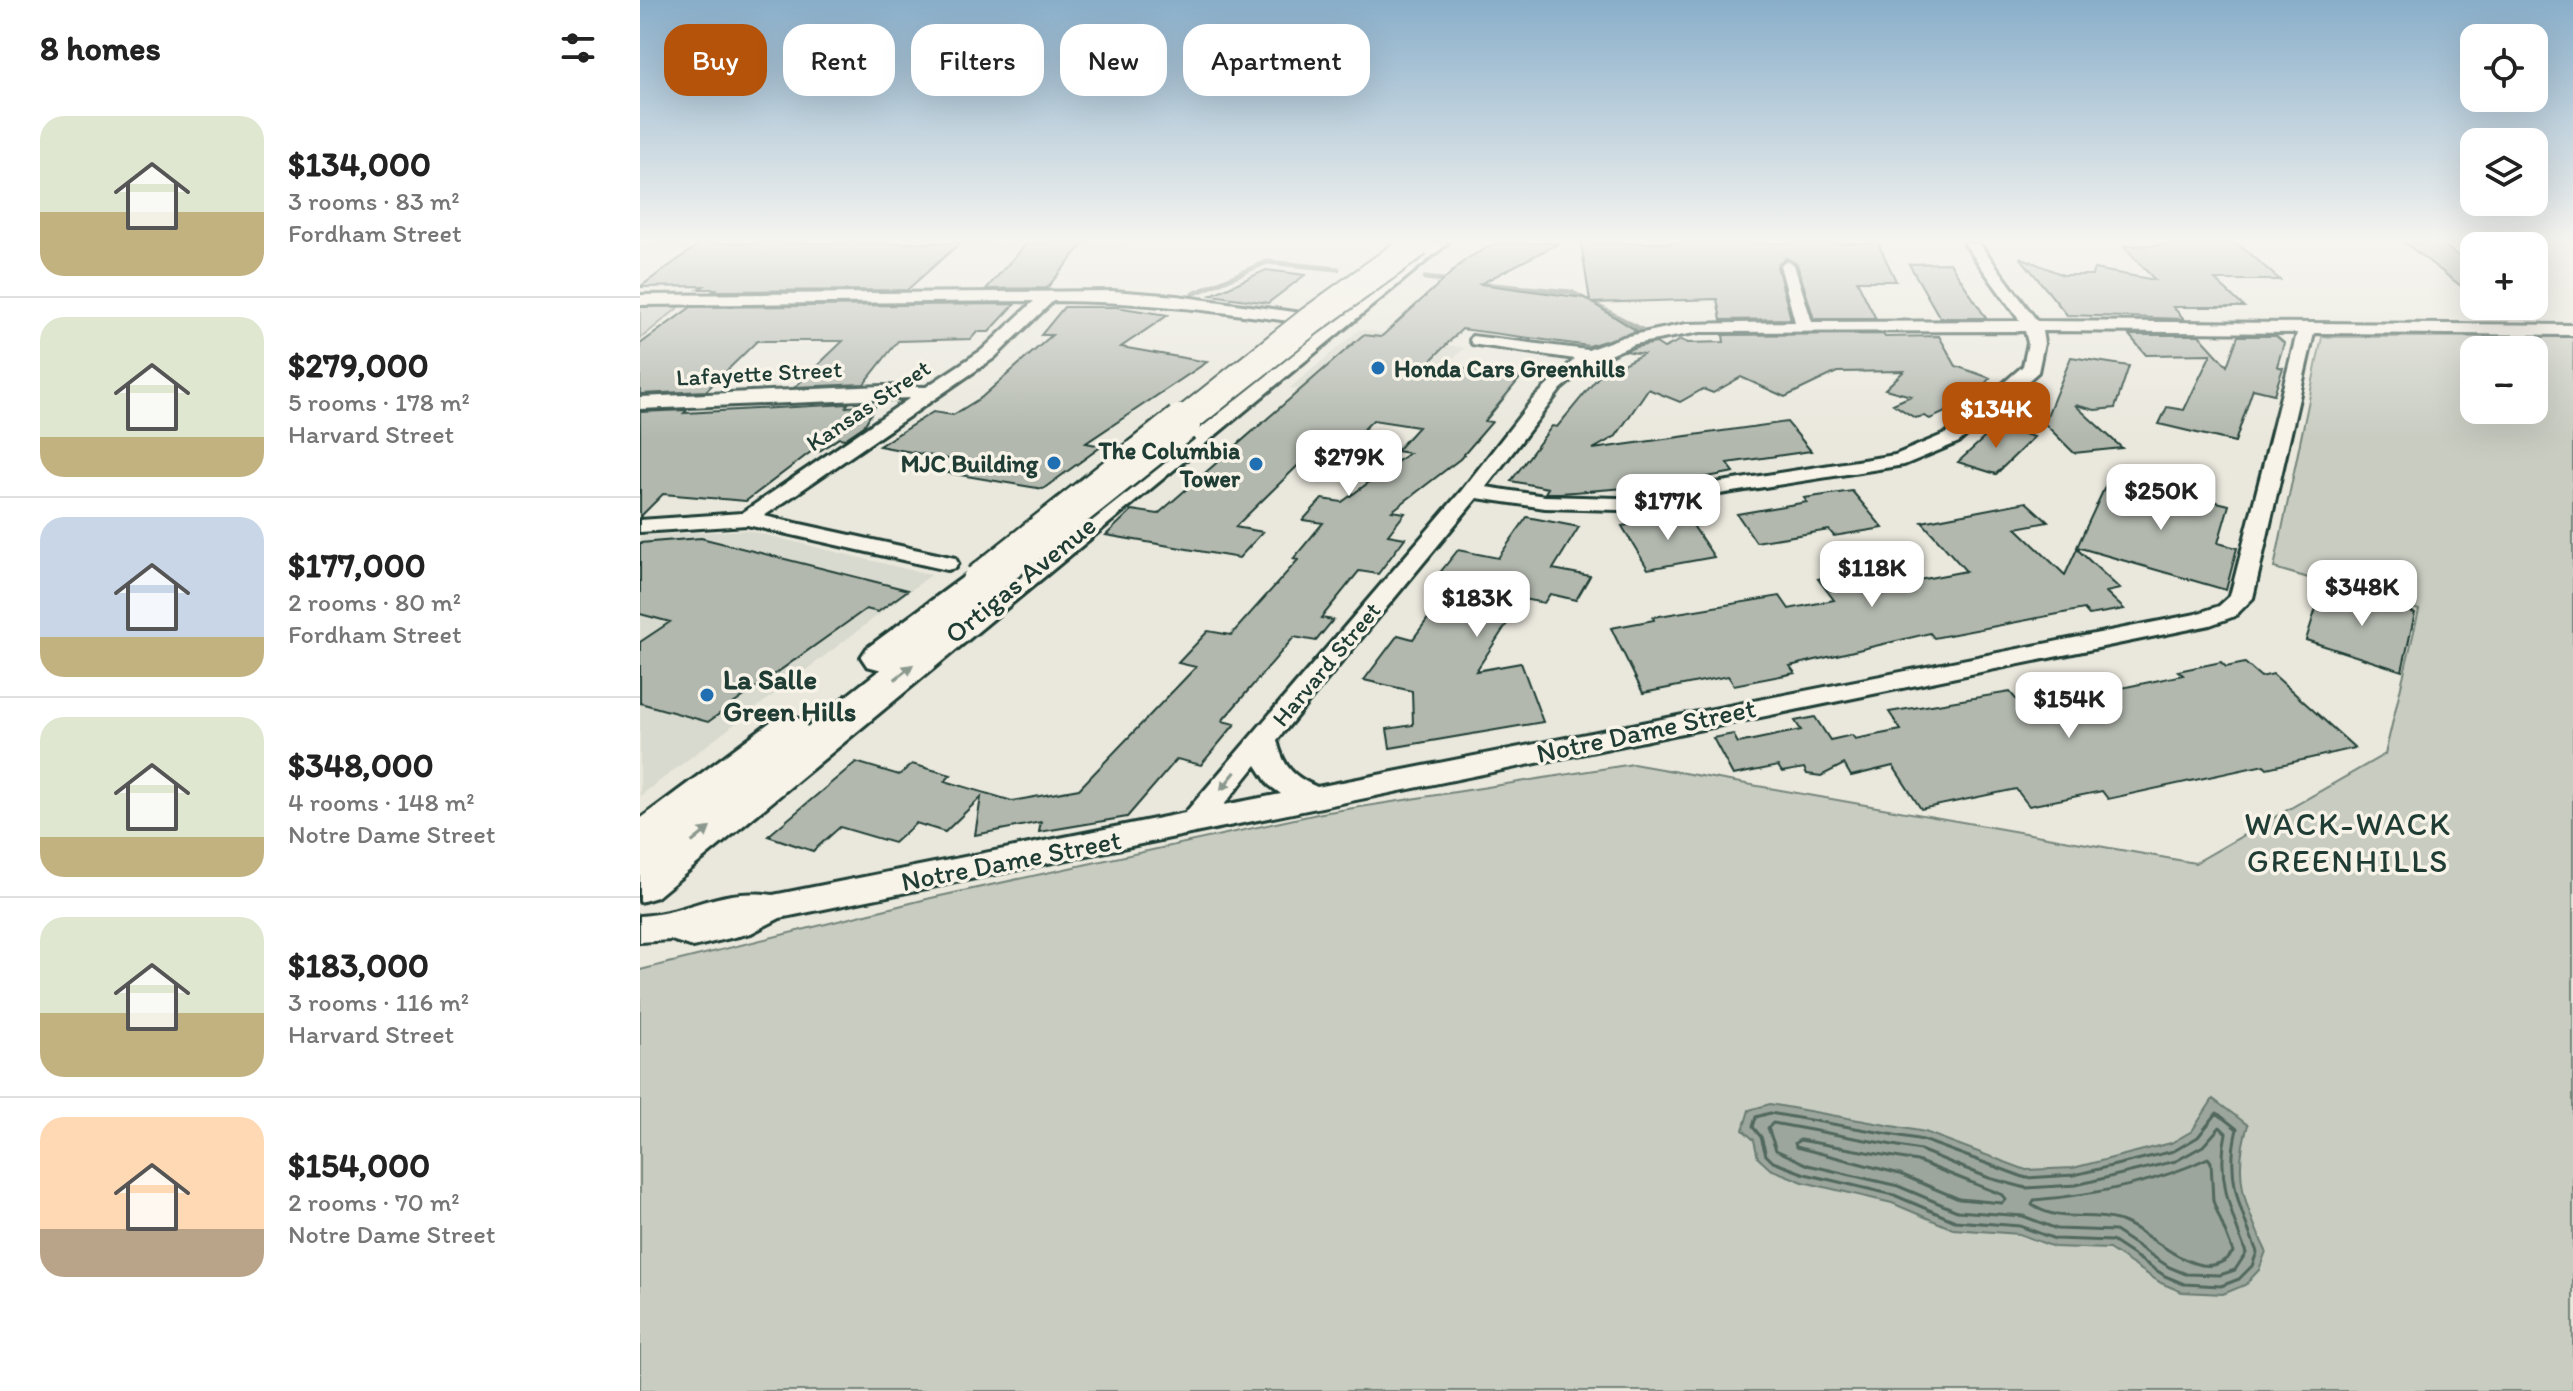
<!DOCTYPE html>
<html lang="en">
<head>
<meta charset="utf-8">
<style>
  body { margin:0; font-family:Itim,sans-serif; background:#f2f2f2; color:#222; height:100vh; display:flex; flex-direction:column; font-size:30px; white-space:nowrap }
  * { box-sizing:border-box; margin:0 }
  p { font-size:26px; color:#767676 }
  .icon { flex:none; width:44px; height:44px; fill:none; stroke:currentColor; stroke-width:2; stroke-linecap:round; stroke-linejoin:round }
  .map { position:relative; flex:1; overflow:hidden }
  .drawer { display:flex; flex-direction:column; background:#fff; width:640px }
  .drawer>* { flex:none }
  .guide { position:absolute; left:24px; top:24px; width:760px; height:72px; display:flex; gap:16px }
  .buttons { position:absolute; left:1820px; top:24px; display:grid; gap:16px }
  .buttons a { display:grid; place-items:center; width:88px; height:88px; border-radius:16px; background:#fff; box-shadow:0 8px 32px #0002; font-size:40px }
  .price { position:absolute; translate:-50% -68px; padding:0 18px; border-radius:16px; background:#fff; color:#222; font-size:26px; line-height:52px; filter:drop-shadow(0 2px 4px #0008) }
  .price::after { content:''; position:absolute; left:50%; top:48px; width:24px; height:18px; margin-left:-12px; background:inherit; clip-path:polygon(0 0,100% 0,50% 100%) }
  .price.selected { background:#b45309; color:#fff }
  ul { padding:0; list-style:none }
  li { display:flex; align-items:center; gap:24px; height:200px; padding:0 40px }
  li+li { border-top:2px solid #e0e0e0 }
  li span { display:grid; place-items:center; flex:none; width:224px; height:160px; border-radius:24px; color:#555 }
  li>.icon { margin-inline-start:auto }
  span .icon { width:96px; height:96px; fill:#fffc; stroke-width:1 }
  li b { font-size:34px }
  h2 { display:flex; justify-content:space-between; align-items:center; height:96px; padding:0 40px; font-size:34px }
  .chip { padding:0 28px; border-radius:24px; background:#fff; box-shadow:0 8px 32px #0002; font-size:28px; line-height:72px }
  .chip.selected { background:#b45309; color:#fff }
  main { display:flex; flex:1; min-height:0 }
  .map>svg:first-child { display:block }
  .built { fill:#d9dacf }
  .green { fill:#c8ccc1; stroke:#74847a; stroke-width:2; fill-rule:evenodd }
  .water { fill:#9ca69c; stroke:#6a7c72; stroke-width:2 }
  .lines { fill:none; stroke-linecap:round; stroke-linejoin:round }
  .shore { stroke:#51675e; stroke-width:3 }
  .stream { stroke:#6a7c72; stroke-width:5 }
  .building { fill:#b2b8ae; stroke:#1f3d34; stroke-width:2 }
  .street-casing { stroke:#1f3d34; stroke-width:6 }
  .primary-casing { stroke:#1f3d34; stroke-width:6 }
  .highway-casing { stroke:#1f3d34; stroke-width:6 }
  .street { fill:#f7f3e8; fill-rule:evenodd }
  .primary { fill:#f7f3e8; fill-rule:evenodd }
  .highway { fill:#f7f3e8; fill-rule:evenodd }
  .highway-bridge-far1-casing { stroke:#1f3d34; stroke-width:32; stroke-linecap:butt }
  .highway-bridge-casing { stroke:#1f3d34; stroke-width:42; stroke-linecap:butt }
  .highway-bridge-far1 { stroke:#f7f3e8; stroke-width:28 }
  .highway-bridge { stroke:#f7f3e8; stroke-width:37 }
  .oneway { fill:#8b988e }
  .poi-dot { fill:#1f6fb2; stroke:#f7f3e8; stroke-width:3 }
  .labels { text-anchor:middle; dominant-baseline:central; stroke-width:7; stroke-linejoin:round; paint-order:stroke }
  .far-poi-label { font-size:24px; font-weight:bold; fill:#1f3d34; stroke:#f7f3e8; text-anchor:end }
  .far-street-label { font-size:24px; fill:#1f3d34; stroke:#f7f3e8 }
  .street-label { font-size:28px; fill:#1f3d34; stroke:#f7f3e8 }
  .poi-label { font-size:28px; font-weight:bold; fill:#1f3d34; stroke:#f7f3e8; text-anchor:start }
  .quarter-label { font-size:32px; letter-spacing:2px; fill:#1f3d34; stroke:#f7f3e8 }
</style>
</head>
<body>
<main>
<section class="drawer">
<h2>8 homes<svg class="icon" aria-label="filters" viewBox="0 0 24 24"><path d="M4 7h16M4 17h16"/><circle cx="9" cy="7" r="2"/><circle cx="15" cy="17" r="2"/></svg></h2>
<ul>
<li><span style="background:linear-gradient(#dfe7d0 60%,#c2b280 0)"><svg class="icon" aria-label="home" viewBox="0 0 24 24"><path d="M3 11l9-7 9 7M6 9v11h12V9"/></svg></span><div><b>$134,000</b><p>3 rooms · 83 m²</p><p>Fordham Street</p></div></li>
<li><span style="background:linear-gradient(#dfe7d0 75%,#c2b280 0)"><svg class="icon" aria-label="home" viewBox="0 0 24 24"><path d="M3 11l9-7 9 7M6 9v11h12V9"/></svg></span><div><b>$279,000</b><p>5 rooms · 178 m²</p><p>Harvard Street</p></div></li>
<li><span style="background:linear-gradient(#c9d6e8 75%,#c2b280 0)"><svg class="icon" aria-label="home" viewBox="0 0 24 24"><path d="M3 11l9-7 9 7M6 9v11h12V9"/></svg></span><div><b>$177,000</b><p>2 rooms · 80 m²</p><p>Fordham Street</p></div></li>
<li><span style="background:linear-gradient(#dfe7d0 75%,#c2b280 0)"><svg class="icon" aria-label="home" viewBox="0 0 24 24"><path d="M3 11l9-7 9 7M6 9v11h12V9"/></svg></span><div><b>$348,000</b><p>4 rooms · 148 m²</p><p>Notre Dame Street</p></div></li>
<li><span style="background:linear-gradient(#dfe7d0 60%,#c2b280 0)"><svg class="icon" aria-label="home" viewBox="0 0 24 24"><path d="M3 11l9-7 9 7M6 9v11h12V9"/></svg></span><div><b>$183,000</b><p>3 rooms · 116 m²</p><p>Harvard Street</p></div></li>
<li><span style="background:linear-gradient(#ffd9b3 70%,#b9a48a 0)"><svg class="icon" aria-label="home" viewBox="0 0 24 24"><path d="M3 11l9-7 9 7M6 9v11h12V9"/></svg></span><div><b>$154,000</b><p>2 rooms · 70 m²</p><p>Notre Dame Street</p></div></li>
</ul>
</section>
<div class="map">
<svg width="1933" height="1391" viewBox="0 0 1933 1391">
  <rect width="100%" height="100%" fill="#eae8dd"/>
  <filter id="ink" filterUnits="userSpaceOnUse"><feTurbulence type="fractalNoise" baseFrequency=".0125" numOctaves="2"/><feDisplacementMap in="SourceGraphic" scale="16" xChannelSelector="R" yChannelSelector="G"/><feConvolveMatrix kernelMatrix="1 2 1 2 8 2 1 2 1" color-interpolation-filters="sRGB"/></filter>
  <g filter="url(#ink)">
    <!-- built -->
    <path class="built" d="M0,243H492L488,249L0,251Z
      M720,329L825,348L757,406L650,388Z
      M106,530L291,575L0,796V536Z"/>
    <!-- green -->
    <path class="green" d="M44,303L0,339V305Z
      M1682,337H1933V1391H0V970L291,898L682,813L993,764L1555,863L1745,754L1779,610L1634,568ZM1834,350H1894V410H1834Z"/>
    <!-- water -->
    <path class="water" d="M1573,1099L1608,1125C1592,1174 1605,1207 1626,1251L1619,1270L1605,1285L1583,1294L1542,1292L1521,1283L1469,1249L1414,1247L1379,1234L1313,1229L1252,1203L1163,1182L1130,1169L1118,1158L1114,1140L1103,1130L1109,1110L1130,1104L1285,1132L1386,1170L1433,1168L1531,1143L1552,1131Z"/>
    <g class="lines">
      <!-- shore -->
      <path class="shore" d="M1130,1113L1283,1140L1386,1178L1434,1175L1534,1151L1558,1137L1577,1113L1597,1129C1585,1176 1600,1209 1617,1252L1612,1266L1599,1279L1581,1286L1544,1284L1525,1276L1472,1241L1415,1239L1380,1226L1315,1221L1254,1195L1165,1174L1133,1162L1126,1155L1121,1137L1113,1127L1116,1117Z
        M1133,1123L1280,1150L1349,1178L1386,1188L1436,1185L1536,1161L1563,1146L1580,1127L1586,1133C1576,1177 1591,1213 1606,1253L1595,1270L1580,1275L1546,1274L1529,1267L1475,1231L1417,1229L1383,1216L1317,1211L1258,1186L1168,1165L1136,1150L1128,1128Z
        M1160,1140L1277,1161L1363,1195L1366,1200L1362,1203L1319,1199L1260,1174L1156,1147L1155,1143Z
        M1568,1158L1571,1162L1573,1201L1593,1252C1562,1293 1509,1228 1477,1220C1448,1212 1419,1223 1392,1205L1394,1200C1453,1195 1514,1184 1568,1158Z"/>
      <!-- stream -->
      <path class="stream" d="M785,278L812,281
        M833,283L931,292L1002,330
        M553,294L627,262L698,269"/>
    </g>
    <!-- building -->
    <path class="building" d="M61,243H320L267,290L73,291L76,289H59L64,286L0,287Z
      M387,243H444L407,288L346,289Z
      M855,243H919L840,284L944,298L950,301L941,243H1238L1256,281H1217L1236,319H1174L1157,264L1146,258L1137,266L1151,319L1081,320L1077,299L952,303L997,331L949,346L822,329L788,363L881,377L845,421L852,422L820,459L752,511L765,513L748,535L765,538L738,574L719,571L681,618L693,620L676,641L654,637L582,721L595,724L561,765L537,759L487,817L399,832L401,822L335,835L341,797L305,832L276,823L254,843L200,827L173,851L128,836L216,762L259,775L272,764L311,775L305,781L372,801L439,789L556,667L538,663L568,631L591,635L658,560L653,559L683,523L663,520L682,499L702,502L769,453L756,451L778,427L733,420L713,440L688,436L595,527L623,532L599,558L466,535L492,510L518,514L723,335L741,337L825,260Z
      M1597,243L1640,280H1575L1604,307H1533L1544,319L1427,315L1380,257L1423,275H1452L1454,269L1515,280L1483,246Z
      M1765,243H1801L1834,268V296Z
      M1310,263L1346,318H1300L1269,264Z
      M626,270L665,275L628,303L571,295Z
      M375,304L349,332H337L331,339L258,341L224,384L155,387L203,341H117L66,391L0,394V344L51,307Z
      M424,307H476L528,315L481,347L567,362L446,443L462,446L403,489L308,473L325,462L239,446L293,412L313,415L342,397L412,335H401Z
      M1243,334L1245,337L1299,336L1316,366L1350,378L1321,410L1314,408L1290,419L1284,416L1275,418L1253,404L1271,396L1245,389L1264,371L1197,372L1145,397L1101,377L1073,393L1063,389L1040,402L1008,389L976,436L953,449L1147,422L1171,451L1087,463L1094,472L1025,485L921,493H905L908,488L871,481L912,426L917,427L959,376L1003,354L985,351L996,347L1016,343L1024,348L1041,340L1048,343L1084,342L1083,335Z
      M1489,335H1559L1587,366L1598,336H1636L1644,343L1637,366L1643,368L1634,394L1613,389L1595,442L1519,424L1527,407L1544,410L1571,354L1506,355Z
      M1431,357L1489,366L1475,408L1455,410L1435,405L1482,448L1434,453L1404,423Z
      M208,404L206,407L236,405L224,426L205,439L199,438L178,452L172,451L106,501L23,494L0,517V412L47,410L44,413Z
      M1357,426L1394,437L1356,474L1318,462Z
      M1470,476L1589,505L1578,543L1597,548L1586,590L1437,547Z
      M1212,491L1243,528L1194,536L1189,530L1116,542L1097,514L1167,502L1164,498Z
      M1386,502L1408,522L1376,528L1425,575L1437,549L1480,589L1466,592L1484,609L1449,615L1444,609L1294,638L1290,633L1150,666L1155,673L1094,685L1088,676L1003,693L971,628L1014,620L1013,617L1140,596L1149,609L1194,600L1178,579L1227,569L1242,587L1326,571L1282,522Z
      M1046,515L1074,557L1008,569L982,526Z
      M887,517L939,527L913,569L950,576L936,600L910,594L904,603L883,599L836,671L881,663L903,722L750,748L747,729L773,725L772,691L724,680L758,635L773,639L813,584L794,580L818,550L858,558Z
      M61,538L268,590L238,612L226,609L68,722L0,703V642L30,622L0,614V543Z
      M1683,586L1775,613L1762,671L1666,640Z
      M1581,662L1586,667L1605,663L1621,677L1633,674L1715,748L1627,768L1624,765L1468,799L1462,791L1389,806L1376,789L1281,809L1253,766L1211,776L1204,764L1181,776L1167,774L1164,768L1142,772L1138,766L1093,775L1073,738L1093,734L1098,743L1161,730L1155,721L1175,717L1190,740L1212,735L1215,739L1261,730L1249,712L1370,692L1385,710L1470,694L1467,691L1543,675L1538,671Z"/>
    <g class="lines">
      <defs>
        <path id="street" d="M1324,243H1339L1397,321L1933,325V335L1674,333L1613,598L1595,616L1570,625L140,918L111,933L53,947L31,940L0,942V916C50,913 78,887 133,895L545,813L822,490L893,399L935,359L838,345L832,344L830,340L832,336L948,350L983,337L1046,324L1155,322L1140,265L1147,261L1154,265L1172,322L1380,321ZM1385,331L1388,343L1383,366L1305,434L1255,455L978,498L905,496L846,487L921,389L955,361L995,344L1060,332ZM1402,331L1657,333L1590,596L1579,606L1556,614L677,787C652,776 643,766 637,740L837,498L905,508L978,510L1264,465L1319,442L1398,372L1404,343ZM616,765L629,785L641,794L584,805Z
          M473,291L537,296L662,313L670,318L662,323C579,311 497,301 413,301L354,358L124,516L315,558L318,563L315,568L307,570L107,525L0,532V520L102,513L270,398L0,409V397L242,386L286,387L342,350L394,301L0,305V295Z"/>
        <path id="primary" d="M783,243H808L17,897L0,902V819L133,720L148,716L163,720L167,727Z"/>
        <path id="highway" d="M340,571L354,575L360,583L354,591L257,666L242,670L227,666L221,657L227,648L326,575Z"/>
      </defs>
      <!-- street casing -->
      <use href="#street" class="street-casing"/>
      <!-- primary casing -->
      <use href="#primary" class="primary-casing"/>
      <!-- highway casing -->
      <use href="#highway" class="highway-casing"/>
      <!-- street -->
      <use href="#street" class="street"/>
      <!-- primary -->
      <use href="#primary" class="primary"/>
      <!-- highway -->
      <use href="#highway" class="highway"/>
      <defs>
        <path id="highway-bridge-far1" d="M539,425L670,321L778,243"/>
        <path id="highway-bridge" d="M340,583L542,423"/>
      </defs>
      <!-- highway-bridge-far1 casing -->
      <use href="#highway-bridge-far1" class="highway-bridge-far1-casing"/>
      <!-- highway-bridge casing -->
      <use href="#highway-bridge" class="highway-bridge-casing"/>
      <!-- highway-bridge-far1 -->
      <use href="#highway-bridge-far1" class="highway-bridge-far1"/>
      <!-- highway-bridge -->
      <use href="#highway-bridge" class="highway-bridge"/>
    </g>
    <!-- one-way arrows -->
    <defs><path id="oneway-solid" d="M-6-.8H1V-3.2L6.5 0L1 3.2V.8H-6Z" transform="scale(2)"/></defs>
    <g class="oneway">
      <use href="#oneway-solid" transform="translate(264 672) rotate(-39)"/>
      <use href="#oneway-solid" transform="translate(588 781) rotate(129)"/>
      <use href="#oneway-solid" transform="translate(61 835) rotate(-39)"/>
    </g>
  </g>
  <!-- sky -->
  <linearGradient id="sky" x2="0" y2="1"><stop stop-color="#89aeca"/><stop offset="0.55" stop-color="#f6f5f0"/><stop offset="1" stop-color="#f6f5f0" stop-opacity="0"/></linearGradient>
  <rect width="1933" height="438" fill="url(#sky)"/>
  <!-- markers -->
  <g class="poi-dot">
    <circle cx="738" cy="368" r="8"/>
    <circle cx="414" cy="463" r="8"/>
    <circle cx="616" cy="464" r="8"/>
    <circle cx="67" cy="695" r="8"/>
  </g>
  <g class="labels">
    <!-- far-poi labels -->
    <g class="far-poi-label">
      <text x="754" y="368" text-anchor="start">Honda Cars Greenhills</text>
      <text x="600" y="450">The Columbia<tspan x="600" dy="28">Tower</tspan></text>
      <text x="398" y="463">MJC Building</text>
    </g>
    <!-- far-street labels -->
    <g class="far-street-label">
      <text transform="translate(119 373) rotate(-3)">Lafayette Street</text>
      <text transform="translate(228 405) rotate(-34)">Kansas Street</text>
      <text transform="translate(686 664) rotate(-50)">Harvard Street</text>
    </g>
    <!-- street labels -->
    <g class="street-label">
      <text transform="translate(380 579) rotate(-39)">Ortigas Avenue</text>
      <text transform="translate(1006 730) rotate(-12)">Notre Dame Street</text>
      <text transform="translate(371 860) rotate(-11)">Notre Dame Street</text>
    </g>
    <!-- poi labels -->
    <g class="poi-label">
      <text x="83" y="679">La Salle<tspan x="83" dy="32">Green Hills</tspan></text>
    </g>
    <!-- quarter labels -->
    <g class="quarter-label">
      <text x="1708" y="824">WACK-WACK<tspan x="1708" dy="37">GREENHILLS</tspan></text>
    </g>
  </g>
</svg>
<div class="buttons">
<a><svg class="icon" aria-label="locate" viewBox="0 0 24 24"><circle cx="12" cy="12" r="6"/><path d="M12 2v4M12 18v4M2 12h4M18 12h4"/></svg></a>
<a><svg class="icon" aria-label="layers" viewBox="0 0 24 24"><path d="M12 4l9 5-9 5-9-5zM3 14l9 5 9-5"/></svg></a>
<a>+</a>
<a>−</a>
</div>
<b class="price selected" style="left:1356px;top:450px">$134K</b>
<b class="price" style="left:709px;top:498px">$279K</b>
<b class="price" style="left:1521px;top:532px">$250K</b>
<b class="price" style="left:1028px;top:542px">$177K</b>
<b class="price" style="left:1232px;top:609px">$118K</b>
<b class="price" style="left:1722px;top:628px">$348K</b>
<b class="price" style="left:837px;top:639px">$183K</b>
<b class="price" style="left:1429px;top:740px">$154K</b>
<div class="guide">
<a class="chip selected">Buy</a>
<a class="chip">Rent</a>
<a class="chip">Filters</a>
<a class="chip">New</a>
<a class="chip">Apartment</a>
</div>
</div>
</main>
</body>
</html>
